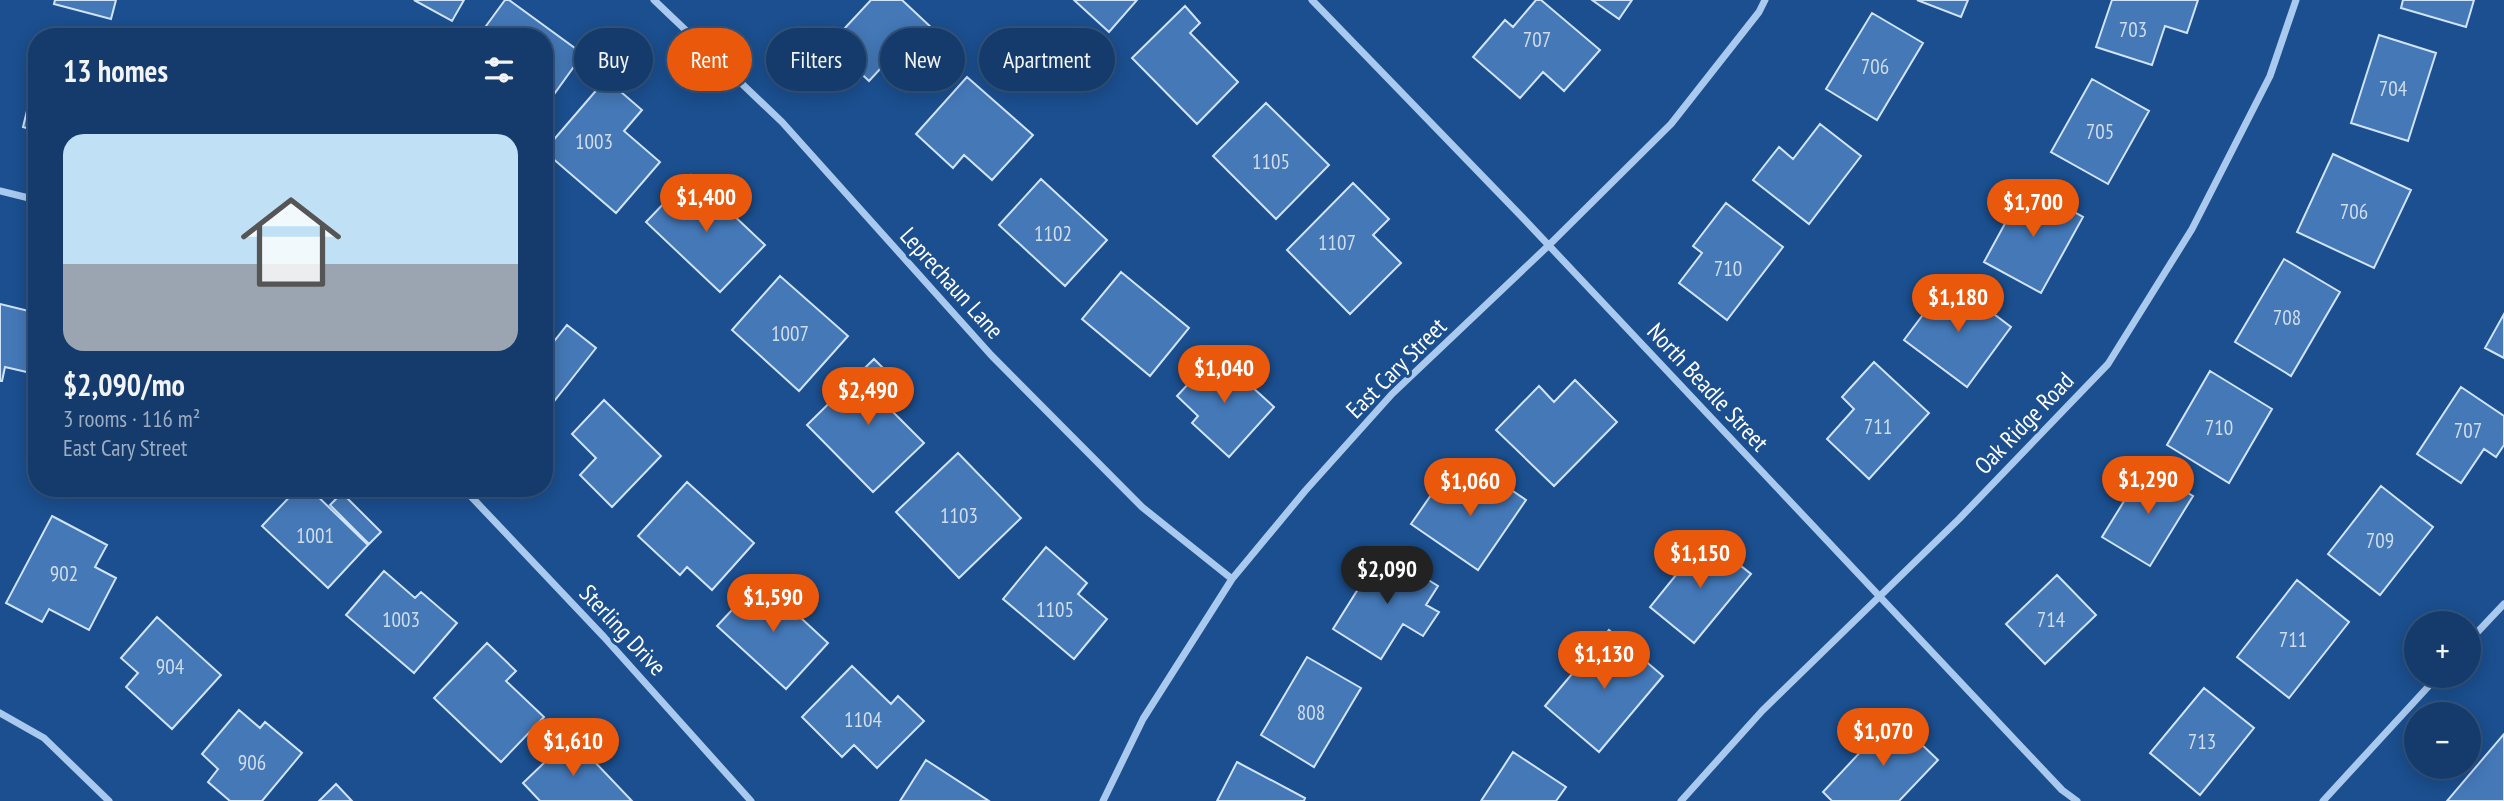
<!DOCTYPE html>
<html lang="en">
<head>
<meta charset="utf-8">
<style>
  body { margin:0; font-family:"PT Sans Narrow",sans-serif; background:#214673; color:#f1f3f6; height:100vh; display:flex; flex-direction:column; font-size:26px; white-space:nowrap }
  * { box-sizing:border-box; margin:0 }
  p { font-size:23px; color:#9dadc1 }
  .icon { flex:none; width:38px; height:38px; fill:none; stroke:currentColor; stroke-width:2; stroke-linecap:round; stroke-linejoin:round }
  .map { position:relative; flex:1; overflow:hidden }
  .sheet { position:absolute; left:28px; top:28px; width:525px; height:469px; display:flex; flex-direction:column; background:#143b6b; border-radius:28px; box-shadow:0 4px 18px #0003,0 0 0 2px #33557e }
  .sheet>* { flex:none }
  .banner { position:absolute; left:574px; top:28px; width:665px; height:63px; display:flex; gap:14px }
  .buttons { position:absolute; left:2404px; top:611px; display:grid; gap:14px }
  .buttons a { display:grid; place-items:center; width:77px; height:77px; border-radius:50%; background:#143b6b; box-shadow:0 4px 18px #0003,0 0 0 2px #33557e; font-size:35px }
  .price { position:absolute; translate:-50% -60px; padding:0 16px; border-radius:24px; background:#ea580c; color:#fff; font-size:23px; line-height:46px; filter:drop-shadow(0 2px 4px #0008) }
  .price::after { content:''; position:absolute; left:50%; top:42px; width:21px; height:16px; margin-left:-10px; background:inherit; clip-path:polygon(0 0,100% 0,50% 100%) }
  .price.selected { background:#222; color:#fff }
  ul { padding:0; list-style:none }
  li { display:grid; align-content:center; gap:14px; height:371px; padding:0 35px }
  li span { display:grid; place-items:center; height:217px; border-radius:21px; color:#555 }
  li>.icon { margin-inline-start:auto }
  span .icon { width:126px; height:126px; fill:#fffc; stroke-width:1 }
  li b { font-size:30px }
  h2 { display:flex; justify-content:space-between; align-items:center; height:84px; padding:0 35px; font-size:30px }
  .pill { padding:0 24px; border-radius:32px; background:#143b6b; box-shadow:0 4px 18px #0003,0 0 0 2px #33557e; font-size:24px; line-height:63px }
  .pill.selected { background:#ea580c; color:#fff }
  .map>svg:first-child { display:block }
  .building { fill:#4478b7; stroke:#cfe3fa; stroke-width:2 }
  .lines { fill:none; stroke-linecap:round; stroke-linejoin:round }
  .street { stroke:#a9c9ee; stroke-width:7 }
  .labels { text-anchor:middle; dominant-baseline:central; stroke-width:6; stroke-linejoin:round; paint-order:stroke }
  .number-label { font-size:21px; fill:#d0dded }
  .street-label { font-size:24px; fill:#fff; stroke:#1b4f8f }
</style>
</head>
<body>
<div class="map">
<svg width="2504" height="801" viewBox="0 0 2504 801">
  <rect width="100%" height="100%" fill="#1b4f8f"/>
  <!-- building -->
  <path class="building" d="M55,0H116L111,19L54,4Z
    M414,0H464L452,21Z
    M505,0H509L583,54L552,97L544,91V37H478Z
    M871,0H902L950,45L906,91L881,68L869,81L830,44Z
    M1074,0H1137L1109,32Z
    M1536,0H1541L1600,50L1564,91L1543,72L1520,98L1473,57L1505,20L1513,27Z
    M1592,0H1632L1619,19Z
    M1917,0H1968L1961,17Z
    M2112,0H2198L2187,33L2165,26L2152,65L2096,47Z
    M2403,0H2474L2466,27L2401,8Z
    M1185,6L1200,23L1190,33L1238,82L1197,124L1132,58Z
    M1872,13L1923,43L1877,120L1826,89Z
    M2379,35L2436,53L2408,141L2351,123Z
    M37,70V131L23,127Z
    M967,77L1033,135L992,180L964,155L953,168L916,134Z
    M606,79L642,110L624,131L660,162L616,213L544,151Z
    M2092,79L2149,111L2108,184L2051,152Z
    M1266,103L1329,165L1276,219L1213,156Z
    M1820,124L1861,156L1809,224L1753,180L1779,147L1793,159Z
    M2333,154L2411,190L2374,268L2297,232Z
    M691,175L765,245L720,292L646,222Z
    M1041,179L1107,240L1065,286L999,225Z
    M1353,183L1389,219L1373,235L1401,263L1350,314L1287,250Z
    M2026,185L2083,217L2041,293L1984,262Z
    M1726,203L1783,247L1727,320L1679,283L1702,253L1693,246Z
    M2284,259L2340,292L2291,376L2235,342Z
    M1121,272L1189,328L1150,376L1082,319Z
    M780,276L848,336L799,391L732,330Z
    M1949,280L2011,327L1967,387L1904,340Z
    M0,304L37,313V352L31,373L5,367L2,381H0Z
    M2504,314V358L2485,348Z
    M567,325L596,348L544,414V331L555,340Z
    M1216,354L1274,407L1229,457L1192,423L1198,416L1177,396Z
    M874,359L906,391L889,408L924,443L873,492L807,425Z
    M1874,362L1929,413L1869,479L1827,439L1854,409L1842,397Z
    M2210,371L2272,409L2229,483L2167,445Z
    M1575,380L1617,422L1554,486L1496,430L1539,386L1554,402Z
    M2461,387L2504,416V445L2496,457L2484,449L2461,483L2417,454Z
    M604,400L661,456L612,507L580,475L596,458L572,434Z
    M958,453L1021,518L959,578L896,512Z
    M2145,467L2193,496L2150,566L2102,537Z
    M1479,468L1526,500L1478,570L1411,524L1438,485L1458,499Z
    M687,482L754,543L712,590L687,567L680,575L638,536Z
    M2381,486L2433,527L2380,595L2328,554Z
    M298,488H309L368,545L328,588L262,526Z
    M342,493L381,532L369,544L330,505Z
    M52,516L107,545L95,567L116,578L89,630L49,609L42,622L6,603Z
    M1706,538L1751,574L1694,643L1650,607Z
    M1046,547L1087,583L1078,594L1107,619L1074,659L1003,599Z
    M1382,551L1438,586L1426,605L1439,612L1423,636L1403,624L1381,659L1333,629Z
    M384,571L415,598L421,592L457,623L414,673L346,615Z
    M2057,575L2096,615L2045,664L2006,624Z
    M760,580L828,643L786,689L717,626Z
    M2297,580L2349,622L2289,698L2237,657Z
    M157,617L221,675L172,729L126,687L138,673L121,658Z
    M1609,630L1663,676L1599,752L1545,706Z
    M487,643L516,671L506,681L544,717L501,762L434,698Z
    M1307,657L1361,688L1314,767L1261,735Z
    M852,666L891,704L898,696L924,721L877,768L854,745L842,757L802,717Z
    M2204,688L2254,728L2200,795L2150,753Z
    M239,710L260,728L265,722L302,753L262,801H230L208,782L218,769L202,754Z
    M1893,717L1938,760L1899,801H1832L1823,792Z
    M2504,734V801H2447Z
    M571,737L632,801H540L523,783Z
    M1513,752L1566,787L1556,801H1481Z
    M926,760L989,801H900Z
    M1237,762L1305,798L1304,801H1217Z
    M336,784L352,801H319Z"/>
  <g class="lines">
    <!-- street -->
    <path class="street" d="M654,0L782,122L991,355L1142,507L1232,579
      M1312,0L1523,218L2062,790L2077,801
      M0,191L37,200
      M463,488L604,637L751,801
      M2469,641L2504,604
      M0,713L44,738L109,801
      M1103,801L1143,719L1232,579L1305,491L1392,394L1548,246L1671,124L1759,12L1765,0
      M1681,801L1762,711L1959,519L2108,364L2192,229L2270,76L2296,0
      M2323,801L2438,676"/>
  </g>
  <g class="labels">
    <!-- number labels -->
    <g class="number-label">
      <text x="2133" y="29">703</text>
      <text x="1537" y="39">707</text>
      <text x="1875" y="66">706</text>
      <text x="2393" y="88">704</text>
      <text x="2100" y="131">705</text>
      <text x="594" y="141">1003</text>
      <text x="1271" y="161">1105</text>
      <text x="2354" y="211">706</text>
      <text x="1053" y="233">1102</text>
      <text x="1337" y="242">1107</text>
      <text x="1728" y="268">710</text>
      <text x="2287" y="317">708</text>
      <text x="790" y="333">1007</text>
      <text x="1878" y="426">711</text>
      <text x="2219" y="427">710</text>
      <text x="2468" y="430">707</text>
      <text x="959" y="515">1103</text>
      <text x="315" y="535">1001</text>
      <text x="2380" y="540">709</text>
      <text x="64" y="573">902</text>
      <text x="1055" y="609">1105</text>
      <text x="401" y="619">1003</text>
      <text x="2051" y="619">714</text>
      <text x="2293" y="639">711</text>
      <text x="170" y="666">904</text>
      <text x="1311" y="712">808</text>
      <text x="863" y="719">1104</text>
      <text x="2202" y="741">713</text>
      <text x="252" y="762">906</text>
    </g>
    <!-- street labels -->
    <g class="street-label">
      <text transform="translate(952 283) rotate(48)">Leprechaun Lane</text>
      <text transform="translate(1396 368) rotate(-45)">East Cary Street</text>
      <text transform="translate(1708 387) rotate(47)">North Beadle Street</text>
      <text transform="translate(2024 423) rotate(-46)">Oak Ridge Road</text>
      <text transform="translate(623 630) rotate(47)">Sterling Drive</text>
    </g>
  </g>
</svg>
<div class="buttons">
<a>+</a>
<a>−</a>
</div>
<b class="price" style="left:706px;top:234px">$1,400</b>
<b class="price" style="left:2033px;top:239px">$1,700</b>
<b class="price" style="left:1958px;top:334px">$1,180</b>
<b class="price" style="left:1224px;top:405px">$1,040</b>
<b class="price" style="left:868px;top:427px">$2,490</b>
<b class="price" style="left:2148px;top:516px">$1,290</b>
<b class="price" style="left:1470px;top:518px">$1,060</b>
<b class="price" style="left:1700px;top:590px">$1,150</b>
<b class="price selected" style="left:1387px;top:606px">$2,090</b>
<b class="price" style="left:773px;top:634px">$1,590</b>
<b class="price" style="left:1604px;top:691px">$1,130</b>
<b class="price" style="left:1883px;top:768px">$1,070</b>
<b class="price" style="left:573px;top:778px">$1,610</b>
<div class="banner">
<a class="pill">Buy</a>
<a class="pill selected">Rent</a>
<a class="pill">Filters</a>
<a class="pill">New</a>
<a class="pill">Apartment</a>
</div>
<section class="sheet">
<h2>13 homes<svg class="icon" aria-label="filters" viewBox="0 0 24 24"><path d="M4 7h16M4 17h16"/><circle cx="9" cy="7" r="2"/><circle cx="15" cy="17" r="2"/></svg></h2>
<ul>
<li><span style="background:linear-gradient(#bfe0f5 60%,#9aa5b1 0)"><svg class="icon" aria-label="home" viewBox="0 0 24 24"><path d="M3 11l9-7 9 7M6 9v11h12V9"/></svg></span><div><b>$2,090/mo</b><p>3 rooms · 116 m²</p><p>East Cary Street</p></div></li>
</ul>
</section>
</div>
</body>
</html>
